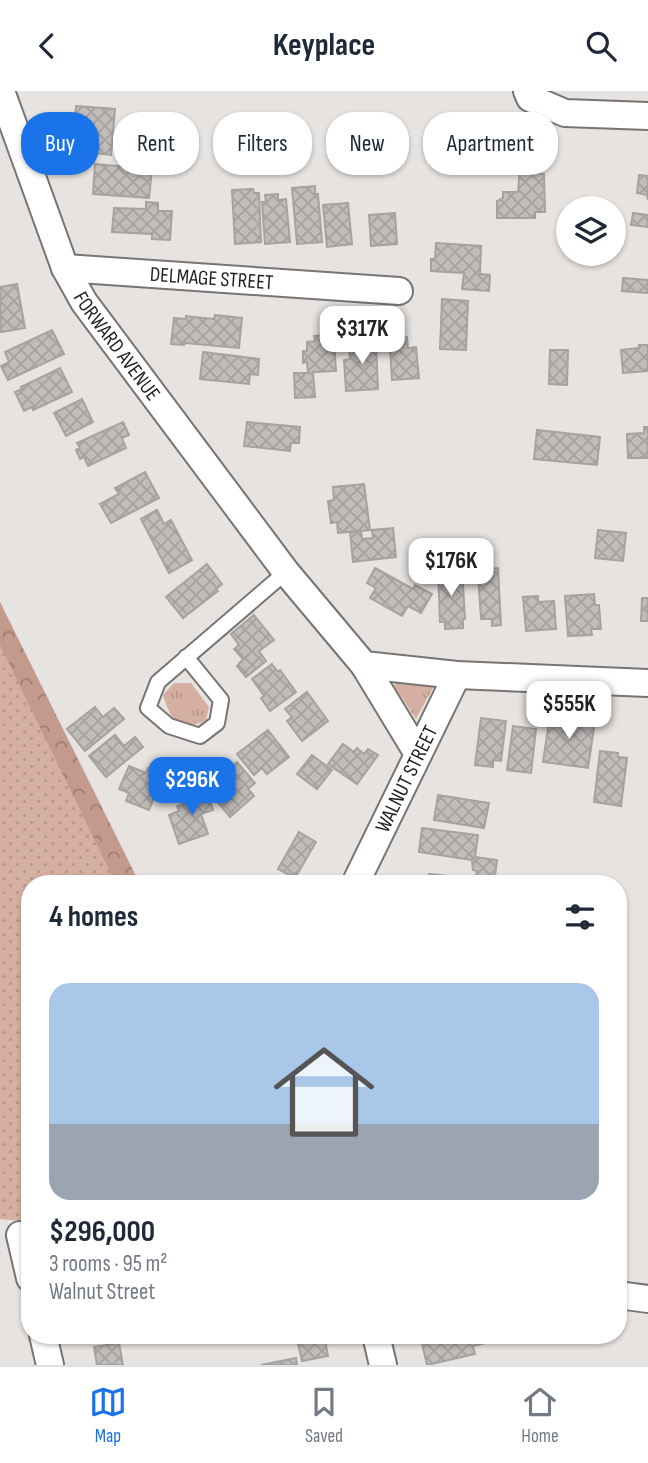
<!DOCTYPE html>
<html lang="en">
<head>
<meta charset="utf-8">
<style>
  body { margin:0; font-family:"Sofia Sans Condensed",sans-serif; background:#f6f6f7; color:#1f2937; height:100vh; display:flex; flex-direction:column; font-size:26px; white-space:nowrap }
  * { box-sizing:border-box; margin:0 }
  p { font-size:23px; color:#747a83 }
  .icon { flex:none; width:38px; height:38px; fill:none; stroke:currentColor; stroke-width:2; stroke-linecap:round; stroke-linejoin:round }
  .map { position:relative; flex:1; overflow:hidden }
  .drawer { position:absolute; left:21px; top:784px; width:606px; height:469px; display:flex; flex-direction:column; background:#fff; border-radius:28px; box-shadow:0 2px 5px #0004 }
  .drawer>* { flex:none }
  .guide { position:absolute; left:21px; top:21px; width:607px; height:63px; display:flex; gap:14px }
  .buttons { position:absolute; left:556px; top:105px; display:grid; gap:14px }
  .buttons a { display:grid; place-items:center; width:70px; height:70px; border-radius:50%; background:#fff; box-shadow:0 2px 5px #0004; font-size:35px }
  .price { position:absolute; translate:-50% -60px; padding:0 16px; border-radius:14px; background:#fff; color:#222; font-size:23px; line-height:46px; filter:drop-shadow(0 2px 4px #0008) }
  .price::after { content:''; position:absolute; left:50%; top:42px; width:21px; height:16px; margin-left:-10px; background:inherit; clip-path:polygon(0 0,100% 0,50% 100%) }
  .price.selected { background:#1a73e8; color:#fff }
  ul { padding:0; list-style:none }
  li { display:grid; align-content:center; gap:14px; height:371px; padding:0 28px }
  li span { display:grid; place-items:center; height:217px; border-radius:21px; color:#555 }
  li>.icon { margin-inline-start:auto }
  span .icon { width:126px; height:126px; fill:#fffc; stroke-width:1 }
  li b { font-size:30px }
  h2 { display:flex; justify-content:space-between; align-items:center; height:84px; padding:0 28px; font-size:30px }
  .chip { padding:0 24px; border-radius:28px; background:#fff; box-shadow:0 2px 5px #0004; font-size:24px; line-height:63px }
  .chip.selected { background:#1a73e8; color:#fff }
  header { display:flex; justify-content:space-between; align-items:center; height:91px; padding:0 28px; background:#fff; font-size:32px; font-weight:700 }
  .dock { display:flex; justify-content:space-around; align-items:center; height:98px; border-top:2px solid #e0e1e3; background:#fff; font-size:19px; color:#747a83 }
  .dock a { display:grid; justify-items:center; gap:4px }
  .dock .selected { color:#1a73e8 }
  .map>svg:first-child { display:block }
  .grass { fill:url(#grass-tufts) }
  .forest { fill:url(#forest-crowns) }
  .park { fill:url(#park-dots) }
  .building { fill:url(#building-cross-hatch); stroke:#a5a2a1; stroke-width:2 }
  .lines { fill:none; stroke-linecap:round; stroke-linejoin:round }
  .lane-casing { stroke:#777473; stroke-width:18 }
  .street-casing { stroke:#777473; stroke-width:30 }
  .lane { stroke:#fff; stroke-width:14 }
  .street { stroke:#fff; stroke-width:26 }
  .labels { text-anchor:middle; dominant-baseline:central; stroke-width:6; stroke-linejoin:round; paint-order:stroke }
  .street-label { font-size:21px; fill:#201e1e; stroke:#fff }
</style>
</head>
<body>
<header><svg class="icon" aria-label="back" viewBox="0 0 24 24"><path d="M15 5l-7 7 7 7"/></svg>Keyplace<svg class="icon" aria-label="search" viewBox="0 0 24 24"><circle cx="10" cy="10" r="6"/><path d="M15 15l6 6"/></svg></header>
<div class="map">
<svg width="648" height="1274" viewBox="0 0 648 1274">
  <defs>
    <pattern id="grass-tufts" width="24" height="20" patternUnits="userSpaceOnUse" patternTransform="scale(1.75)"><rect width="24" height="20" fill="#d5afa2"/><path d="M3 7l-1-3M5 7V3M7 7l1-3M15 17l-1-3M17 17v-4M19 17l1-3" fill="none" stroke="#b7968b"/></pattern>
    <pattern id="forest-crowns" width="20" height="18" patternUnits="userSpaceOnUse" patternTransform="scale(1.75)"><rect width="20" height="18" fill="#c49a8c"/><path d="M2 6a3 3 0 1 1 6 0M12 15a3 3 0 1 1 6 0" fill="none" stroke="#9f7d72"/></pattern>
    <pattern id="park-dots" width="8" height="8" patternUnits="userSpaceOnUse" patternTransform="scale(1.75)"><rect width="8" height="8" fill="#d5afa2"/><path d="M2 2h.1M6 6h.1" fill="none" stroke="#b7968b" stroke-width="1.8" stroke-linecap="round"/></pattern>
    <pattern id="building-cross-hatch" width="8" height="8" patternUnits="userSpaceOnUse" patternTransform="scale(1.75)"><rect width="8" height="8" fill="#bfbcba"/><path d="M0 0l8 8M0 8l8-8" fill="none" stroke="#a4a19f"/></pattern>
  </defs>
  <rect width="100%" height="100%" fill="#e7e3e1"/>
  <!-- grass -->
  <path class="grass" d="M400,585L434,595L416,628L394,595Z
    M174,592H191L209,616L206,629C180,643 170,628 163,604Z"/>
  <!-- forest -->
  <path class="forest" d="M0,511L140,793H30L0,809Z"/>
  <!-- park -->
  <path class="park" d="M0,554L116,793H30V1131L0,1128Z"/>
  <!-- building -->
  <path class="building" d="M76,15L115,18L111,64L85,61V51L79,50L80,37L74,36Z
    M95,73L152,78L149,107L93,103Z
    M540,74V83H544L545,121H535V127H497V110L503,107V101H518L520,75Z
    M639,84L648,85V109L647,104L637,102Z
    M315,95V103H318L322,151L297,153L292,97Z
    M253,98L254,102H259L261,151L235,153L232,99Z
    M278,103V109L286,108L290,151L265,153L262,111H266L265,104Z
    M146,111L158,112V120H172L170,149L152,148V143L112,141L114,117L146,118Z
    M348,112L352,153L327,156L323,114Z
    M395,122L397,153L371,155L369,124Z
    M633,122L648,124V136L631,134Z
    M436,152L481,155L480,183L490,184L489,200L462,198L464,182L431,180V168H435Z
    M623,187L648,189V202L622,200Z
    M17,193L25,237L1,241L0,196Z
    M442,208L468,210L466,259L440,258Z
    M215,224L242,227L239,257L185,252L184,254L171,253L174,227L186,228V225L214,228Z
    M52,239L64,263L8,289L1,275L9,271L5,261Z
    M367,243L368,254L376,253L378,298L346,300L344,269L350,268L349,253L356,252V244Z
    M325,244V248H334L336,280L313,281L315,306L295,307L294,282H308L307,271L303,272V260H307V251L315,250L314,245Z
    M407,246L408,257L416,256L419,287L392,289L390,258L399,257L398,247Z
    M639,254H648V280L623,282L621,259L639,257Z
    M550,259H568L567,294L549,293Z
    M203,261L259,268L258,284L250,283L249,293L200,288Z
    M60,277L72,301L33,319L32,316L24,320L15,301L22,298L21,296Z
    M82,308L93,331L66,345L54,322Z
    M123,331L129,344L122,347L126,357L88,375L84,366L80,368L76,359L80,357L77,352Z
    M247,331L300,336L299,352H291L290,360L244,355Z
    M644,336H648V367H628L627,343L644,342Z
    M537,339L600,346L597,374L534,368Z
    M145,381L159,407L111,432L100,413L119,403L115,397Z
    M364,393L370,439L338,442L337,431L331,432L328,410L334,409L333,396Z
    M157,419L164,433L171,429L192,469L169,482L141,428Z
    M393,437L396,466L353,471L350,441L361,440L362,448L373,447L372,439Z
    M598,439L626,442L623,470L595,467Z
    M207,473L222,493L216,498L218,500L183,527L166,506Z
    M375,477L413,498L415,494L432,503L421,522L408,515L402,525L370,507L376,497L367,492Z
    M462,477L465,528H463V537L445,538V531H440L438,478Z
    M498,477L501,534L492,535V528H481L478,484H490L489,478Z
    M594,503L595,514H599L601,538H591L592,544L568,545L565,505Z
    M538,505V511L554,510L556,538L526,540L523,506Z
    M642,507H648V530H641Z
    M254,524L274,549L259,560L266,570L246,586L237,575L243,568L234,558L239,554L231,543Z
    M272,573L278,581L280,579L296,601L270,620L261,607L264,605L252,588Z
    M307,601L328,630L302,650L287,630L292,626L285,618Z
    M95,616L103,626L114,617L124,628L85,660L67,638Z
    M550,624L595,630L588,677L543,671Z
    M481,627L506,630L501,670L493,669V676L475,674Z
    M513,635L536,638L531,682L507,679Z
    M268,639L289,666L267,683L262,677L254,684L237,663Z
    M115,644L124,655L135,646L143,656L106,686L89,665Z
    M343,653L354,661L357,657L364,663L368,658L378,664L357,693L328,673Z
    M600,660L618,662V666L627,667L621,715L594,711Z
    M312,664L332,679L317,698L297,683Z
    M237,671L255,692L248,698L254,705L230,726L206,697Z
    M129,675L146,682L148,677L164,683L149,719L126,710L129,702L119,698Z
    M205,697L213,719L201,723L208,743L179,753L169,724L179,720L177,715L192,710L189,702Z
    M438,704L489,712L484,737L434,729Z
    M422,737L478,744L475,766L497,769L494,793L475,790L477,780L473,779L472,769L419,761Z
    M299,741L316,751L295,787L278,778Z
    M429,783L467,787V793H428Z
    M296,1244H324L328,1265L302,1270Z
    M420,1244H496L497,1249L473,1255L475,1263L427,1274Z
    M119,1252L123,1274H97L94,1256Z
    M296,1267L297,1274H261Z"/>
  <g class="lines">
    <defs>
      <path id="lane" d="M186,566L221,609L217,632L200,645L169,635L148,617L158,591L286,481"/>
      <g id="street">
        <path id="s1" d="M1,0L65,177L84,211L286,481L364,574L457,584L648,592"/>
        <path d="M527,0L530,7L565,22L648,25"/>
        <path id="s2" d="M65,177L399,200"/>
        <path d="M364,574L418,663"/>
        <path id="s3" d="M355,793L457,584"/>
        <path d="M20,1144L30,1187"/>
        <path d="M618,1204L648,1208"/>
        <path d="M43,1244L50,1274"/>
        <path d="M376,1244L383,1274"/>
      </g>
    </defs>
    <!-- lane casing -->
    <use href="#lane" class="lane-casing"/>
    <!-- street casing -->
    <use href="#street" class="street-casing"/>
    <!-- lane -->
    <use href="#lane" class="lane"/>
    <!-- street -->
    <use href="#street" class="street"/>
  </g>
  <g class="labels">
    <!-- street labels -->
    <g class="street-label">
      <text stroke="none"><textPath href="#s2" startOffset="147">DELMAGE STREET</textPath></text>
      <text stroke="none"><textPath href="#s1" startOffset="282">FORWARD AVENUE</textPath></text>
      <text stroke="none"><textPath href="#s3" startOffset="117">WALNUT STREET</textPath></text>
    </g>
  </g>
</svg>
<div class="buttons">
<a><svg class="icon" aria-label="layers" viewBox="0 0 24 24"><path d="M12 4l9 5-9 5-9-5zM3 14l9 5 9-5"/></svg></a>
</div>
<b class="price" style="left:362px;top:275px">$317K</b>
<b class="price" style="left:451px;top:507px">$176K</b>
<b class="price" style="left:569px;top:650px">$555K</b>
<b class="price selected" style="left:192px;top:726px">$296K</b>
<div class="guide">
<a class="chip selected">Buy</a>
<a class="chip">Rent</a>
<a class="chip">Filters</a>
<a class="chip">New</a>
<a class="chip">Apartment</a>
</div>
<section class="drawer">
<h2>4 homes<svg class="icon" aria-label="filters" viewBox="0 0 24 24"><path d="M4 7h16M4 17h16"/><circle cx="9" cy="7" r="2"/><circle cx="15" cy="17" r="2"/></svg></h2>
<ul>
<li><span style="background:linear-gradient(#a9c7e8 65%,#9aa5b1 0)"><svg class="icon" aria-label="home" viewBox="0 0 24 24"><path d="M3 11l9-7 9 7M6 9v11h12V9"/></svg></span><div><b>$296,000</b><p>3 rooms · 95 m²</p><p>Walnut Street</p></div></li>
</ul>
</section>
</div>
<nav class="dock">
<a class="selected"><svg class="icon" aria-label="map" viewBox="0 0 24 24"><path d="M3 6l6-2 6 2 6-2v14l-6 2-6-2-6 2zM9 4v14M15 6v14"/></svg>Map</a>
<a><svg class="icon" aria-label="saved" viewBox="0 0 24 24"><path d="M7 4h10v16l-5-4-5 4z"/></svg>Saved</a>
<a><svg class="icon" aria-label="home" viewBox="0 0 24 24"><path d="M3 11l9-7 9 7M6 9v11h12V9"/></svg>Home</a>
</nav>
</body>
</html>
